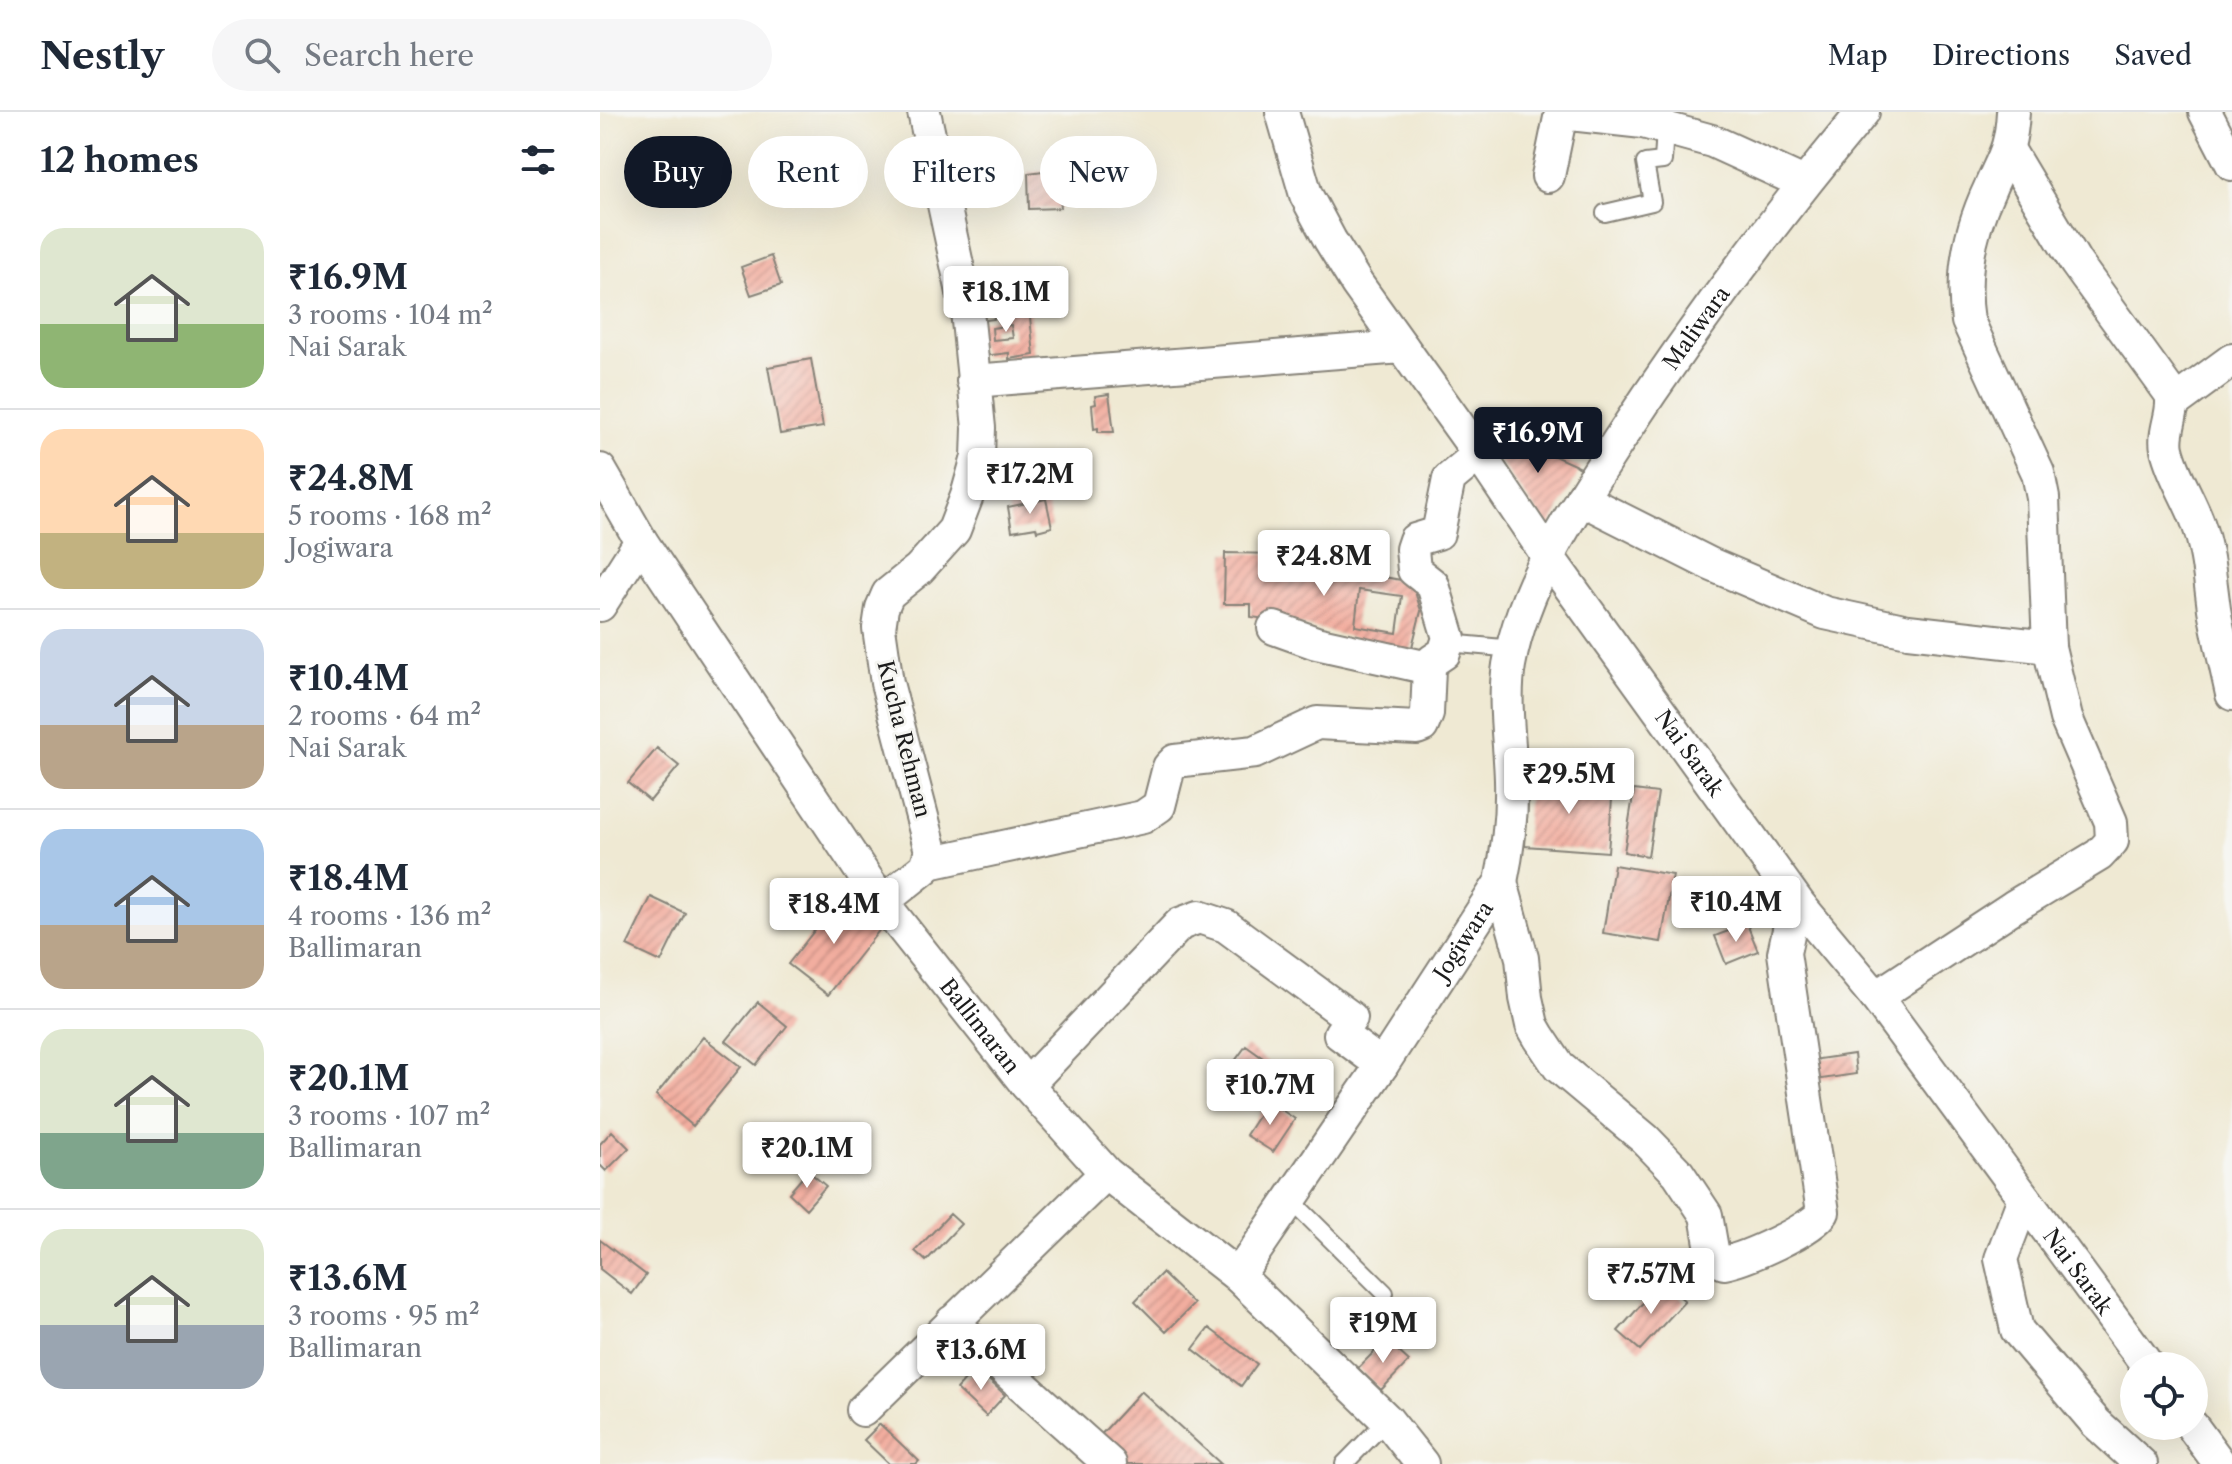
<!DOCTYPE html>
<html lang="en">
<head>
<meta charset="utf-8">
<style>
  body { margin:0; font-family:"Libre Caslon Text",serif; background:#f6f6f7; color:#1f2937; height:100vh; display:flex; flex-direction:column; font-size:30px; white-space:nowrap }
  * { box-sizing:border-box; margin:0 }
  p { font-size:26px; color:#747a83 }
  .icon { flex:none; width:44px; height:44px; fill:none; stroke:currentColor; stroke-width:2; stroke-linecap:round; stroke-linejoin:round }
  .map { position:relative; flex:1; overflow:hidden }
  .side { display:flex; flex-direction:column; background:#fff; width:600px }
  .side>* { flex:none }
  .guide { position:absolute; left:24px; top:24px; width:760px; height:72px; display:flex; gap:16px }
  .fabs { position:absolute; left:1520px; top:1240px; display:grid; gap:16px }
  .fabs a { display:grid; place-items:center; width:88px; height:88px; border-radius:50%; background:#fff; box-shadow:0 8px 32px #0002; font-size:40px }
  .price { position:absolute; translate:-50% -68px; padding:0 18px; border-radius:8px; background:#fff; color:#222; font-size:26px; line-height:52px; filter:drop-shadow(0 2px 4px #0008) }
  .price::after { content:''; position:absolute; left:50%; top:48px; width:24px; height:18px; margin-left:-12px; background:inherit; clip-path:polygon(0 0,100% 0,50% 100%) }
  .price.on { background:#111827; color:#fff }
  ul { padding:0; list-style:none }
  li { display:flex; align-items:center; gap:24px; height:200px; padding:0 40px }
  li+li { border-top:2px solid #e0e1e3 }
  li span { display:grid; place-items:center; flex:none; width:224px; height:160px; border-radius:24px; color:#555 }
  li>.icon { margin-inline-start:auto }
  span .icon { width:96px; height:96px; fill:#fffc; stroke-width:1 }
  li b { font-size:34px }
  h2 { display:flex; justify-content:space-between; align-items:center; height:96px; padding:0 40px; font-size:34px }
  .pill { padding:0 28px; border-radius:36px; background:#fff; box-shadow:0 8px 32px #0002; font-size:28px; line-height:72px }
  .pill.on { background:#111827; color:#fff }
  header { display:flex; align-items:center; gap:48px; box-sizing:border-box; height:112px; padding:0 40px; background:#fff; border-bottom:2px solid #e0e1e3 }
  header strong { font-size:38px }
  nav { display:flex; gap:44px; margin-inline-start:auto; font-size:28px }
  .search { width:560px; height:72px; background:#f6f6f7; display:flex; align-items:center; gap:20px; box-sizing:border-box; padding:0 28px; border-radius:44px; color:#747a83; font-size:30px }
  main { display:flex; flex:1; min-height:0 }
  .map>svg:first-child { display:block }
  .building { fill:url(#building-hatch); fill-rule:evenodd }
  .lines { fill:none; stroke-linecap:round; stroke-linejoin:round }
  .lane-casing { stroke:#868278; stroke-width:20 }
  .street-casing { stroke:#868278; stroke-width:36 }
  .lane { stroke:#fff; stroke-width:16 }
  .street { stroke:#fff; stroke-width:32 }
  .labels { text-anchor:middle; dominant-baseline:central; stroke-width:6; stroke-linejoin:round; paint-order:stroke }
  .street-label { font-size:22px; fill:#1c1c1c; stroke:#f6f6f2 }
</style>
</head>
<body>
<header>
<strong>Nestly</strong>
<div class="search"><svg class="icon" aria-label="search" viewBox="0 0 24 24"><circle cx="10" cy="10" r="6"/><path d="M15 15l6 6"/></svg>Search here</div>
<nav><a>Map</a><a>Directions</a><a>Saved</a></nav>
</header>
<main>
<section class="side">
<h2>12 homes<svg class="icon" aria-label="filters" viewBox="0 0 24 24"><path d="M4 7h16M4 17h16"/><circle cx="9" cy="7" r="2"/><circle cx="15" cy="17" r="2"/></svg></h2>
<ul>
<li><span style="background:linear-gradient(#dfe7d0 60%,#8fb573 0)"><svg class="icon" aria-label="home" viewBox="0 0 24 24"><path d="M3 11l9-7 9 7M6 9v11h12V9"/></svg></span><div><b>₹16.9M</b><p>3 rooms · 104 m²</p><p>Nai Sarak</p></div></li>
<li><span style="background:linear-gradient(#ffd9b3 65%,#c2b280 0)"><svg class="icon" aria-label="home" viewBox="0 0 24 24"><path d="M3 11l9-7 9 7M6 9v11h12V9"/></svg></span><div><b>₹24.8M</b><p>5 rooms · 168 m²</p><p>Jogiwara</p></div></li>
<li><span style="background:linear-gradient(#c9d6e8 60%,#b9a48a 0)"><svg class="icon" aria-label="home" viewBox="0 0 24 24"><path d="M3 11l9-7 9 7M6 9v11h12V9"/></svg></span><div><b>₹10.4M</b><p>2 rooms · 64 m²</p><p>Nai Sarak</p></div></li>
<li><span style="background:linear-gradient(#a9c7e8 60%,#b9a48a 0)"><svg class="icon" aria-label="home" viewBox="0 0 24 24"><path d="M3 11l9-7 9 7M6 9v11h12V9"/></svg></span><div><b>₹18.4M</b><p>4 rooms · 136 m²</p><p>Ballimaran</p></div></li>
<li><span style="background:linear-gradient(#dfe7d0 65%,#7fa58c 0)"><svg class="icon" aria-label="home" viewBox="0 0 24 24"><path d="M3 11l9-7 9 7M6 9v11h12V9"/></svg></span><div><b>₹20.1M</b><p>3 rooms · 107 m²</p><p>Ballimaran</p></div></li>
<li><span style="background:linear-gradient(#dfe7d0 60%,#9aa5b1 0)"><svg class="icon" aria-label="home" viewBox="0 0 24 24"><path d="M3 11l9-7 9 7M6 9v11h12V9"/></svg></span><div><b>₹13.6M</b><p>3 rooms · 95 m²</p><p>Ballimaran</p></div></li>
</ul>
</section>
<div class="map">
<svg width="1632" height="1352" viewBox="0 0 1632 1352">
  <defs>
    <pattern id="building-hatch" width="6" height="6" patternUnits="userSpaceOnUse" patternTransform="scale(2)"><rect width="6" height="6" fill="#f2ad9f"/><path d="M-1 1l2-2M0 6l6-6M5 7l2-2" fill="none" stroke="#cf9488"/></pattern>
  </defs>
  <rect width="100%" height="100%" fill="#f6f6f2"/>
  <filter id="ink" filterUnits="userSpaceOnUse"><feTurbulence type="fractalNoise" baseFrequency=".0125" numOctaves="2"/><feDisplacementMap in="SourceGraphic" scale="16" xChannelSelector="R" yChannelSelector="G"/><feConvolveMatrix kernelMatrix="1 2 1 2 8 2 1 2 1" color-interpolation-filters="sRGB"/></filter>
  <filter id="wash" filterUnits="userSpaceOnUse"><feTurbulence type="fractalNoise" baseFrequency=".006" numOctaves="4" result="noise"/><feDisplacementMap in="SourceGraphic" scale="32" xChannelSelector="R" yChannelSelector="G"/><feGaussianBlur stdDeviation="1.8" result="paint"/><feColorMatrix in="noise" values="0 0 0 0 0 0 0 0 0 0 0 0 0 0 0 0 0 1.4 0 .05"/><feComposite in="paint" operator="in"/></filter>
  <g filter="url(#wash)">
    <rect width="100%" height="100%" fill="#efe9d3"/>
    <g id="blocks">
      <!-- building -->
      <path class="building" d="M458,57L461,96L429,97L428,61Z
        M171,144L181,173L151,183L141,155Z
        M429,196L434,243L409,247V241L384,244L372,210L394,207L393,200ZM411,213L413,226L393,228L392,216Z
        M211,247L223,315L180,322L168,255Z
        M509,282L514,320H498V316L494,317L492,293L496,292L495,284Z
        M906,322L981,356L949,416L894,341Z
        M446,387L452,415L437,419L436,415L412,419L408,395Z
        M625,441L687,442L686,448L812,470L821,499L812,535L809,540L695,511L651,505V492H624ZM759,478L802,484L797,521L755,514Z
        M57,636L79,654L50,689L28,671Z
        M930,667L1013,673L1008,740L925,734Z
        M1034,678L1058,681L1048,744L1024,740Z
        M1014,753L1073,763L1061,830L1003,821Z
        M51,785L85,801L61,850L27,834Z
        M241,785L281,816L228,883L188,852Z
        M1147,812L1158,839L1126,852L1115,824Z
        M158,890L187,914L156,953L126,929Z
        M103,925L141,955L93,1014L56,983Z
        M646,934L674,954L660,972L632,953Z
        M1254,942L1256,962L1208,969L1205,949Z
        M668,989L695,1007L673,1040L646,1023Z
        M12,1019L29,1036L6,1059L0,1053V1032Z
        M208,1059L226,1074L206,1097L189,1081Z
        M350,1102L361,1112L326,1149L315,1139Z
        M0,1128L46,1163L32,1182L0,1157Z
        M562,1161L594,1192L566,1220L535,1189Z
        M1062,1169L1085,1189L1040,1238L1018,1219Z
        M609,1216L657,1252L641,1274L593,1237Z
        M786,1228L809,1249L781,1278L758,1256Z
        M376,1256L405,1283L386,1304L357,1277Z
        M541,1279L621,1352H522L496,1328Z
        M280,1312L319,1349L316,1352H289L264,1328Z"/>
    </g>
  </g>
  <g filter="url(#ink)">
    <use href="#blocks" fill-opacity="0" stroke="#868278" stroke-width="2"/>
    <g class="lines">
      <defs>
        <path id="lane" d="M1005,101L1052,90L1045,51L1063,49L1065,16
          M848,531L914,537
          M690,1087L785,1181
          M744,1352L787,1308"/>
        <g id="street">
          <path id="s1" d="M682,0L706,83L730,128L757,172L879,342L947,443L1201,795L1276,885L1548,1254"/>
          <path d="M1605,0L1632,52"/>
          <path d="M1409,39L1476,151L1571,282C1576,299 1563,318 1567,337C1573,363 1589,386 1598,411C1608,439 1610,468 1614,497C1619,526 1626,554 1632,582"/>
          <path d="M948,64L961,1L1043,10L1112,29L1204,71"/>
          <path d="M373,269L802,235"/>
          <path d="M1572,292L1632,248"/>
          <path id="s2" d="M0,358L41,429L282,790L427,973L506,1061L638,1164L787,1308L822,1352"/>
          <path d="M981,387L1110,452L1225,501L1308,519L1449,535"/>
          <path d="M0,493L41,429"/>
          <path d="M674,516L716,531L829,556"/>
          <path d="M329,751L543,705L559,694L569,655L575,649L655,640L717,611L817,616L822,614L827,602L829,556L832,549L844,541L849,526L833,473L814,458L812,437L815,428L838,421L849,367L879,342"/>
          <path d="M901,770L922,846L926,886L932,913L939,925L959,955L1045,1027L1078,1061L1106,1103L1113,1143L1124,1151C1145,1147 1212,1118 1223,1100L1184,841L1190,813L1201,795"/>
          <path d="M282,790L326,755L331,739L287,571L279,516L282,496L288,482L319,457L354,418L367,384L378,345L379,316L367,199L324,0"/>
          <path d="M1276,885L1413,795L1499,743L1512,729L1511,710L1466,606L1449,535L1443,386L1438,361L1368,209C1361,164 1370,118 1390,76C1404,44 1411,37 1413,0"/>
          <path d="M427,973L580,812L599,805L626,814L751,906L740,922L782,953"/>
          <path d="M1424,1086L1401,1147L1417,1218L1496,1311L1541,1352"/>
          <path id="s3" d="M638,1164L782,953L901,770C908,737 912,702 911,668C910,630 903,591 909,553C924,471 973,399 1017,331C1092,216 1175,106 1263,0"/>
          <path d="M352,1210L510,1352"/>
          <path d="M263,1298L506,1061"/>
          <path d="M1592,1314L1620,1352"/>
        </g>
      </defs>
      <!-- lane casing -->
      <use href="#lane" class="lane-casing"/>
      <!-- street casing -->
      <use href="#street" class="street-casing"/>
      <!-- lane -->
      <use href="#lane" class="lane"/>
      <!-- street -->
      <use href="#street" class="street"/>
    </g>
  </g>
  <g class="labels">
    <!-- street labels -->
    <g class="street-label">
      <text stroke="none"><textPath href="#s3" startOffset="1080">Maliwara</textPath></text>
      <text transform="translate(304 627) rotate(76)">Kucha Rehman</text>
      <text stroke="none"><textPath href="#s1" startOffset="764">Nai Sarak</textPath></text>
      <text stroke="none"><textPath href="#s3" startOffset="404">Jogiwara</textPath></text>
      <text stroke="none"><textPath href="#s2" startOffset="674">Ballimaran</textPath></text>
      <text stroke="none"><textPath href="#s1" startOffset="1412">Nai Sarak</textPath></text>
    </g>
  </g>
</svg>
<div class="fabs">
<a><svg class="icon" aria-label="locate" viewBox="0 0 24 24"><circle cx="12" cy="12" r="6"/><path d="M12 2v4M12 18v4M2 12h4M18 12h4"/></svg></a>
</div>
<b class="price" style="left:406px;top:222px">₹18.1M</b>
<b class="price on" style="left:938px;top:363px">₹16.9M</b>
<b class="price" style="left:430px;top:404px">₹17.2M</b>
<b class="price" style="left:724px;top:486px">₹24.8M</b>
<b class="price" style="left:969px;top:704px">₹29.5M</b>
<b class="price" style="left:1136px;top:832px">₹10.4M</b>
<b class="price" style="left:234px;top:834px">₹18.4M</b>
<b class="price" style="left:670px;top:1015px">₹10.7M</b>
<b class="price" style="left:207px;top:1078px">₹20.1M</b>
<b class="price" style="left:1051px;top:1204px">₹7.57M</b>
<b class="price" style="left:783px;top:1253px">₹19M</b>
<b class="price" style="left:381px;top:1280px">₹13.6M</b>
<div class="guide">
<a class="pill on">Buy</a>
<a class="pill">Rent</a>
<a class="pill">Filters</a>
<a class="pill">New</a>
</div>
</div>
</main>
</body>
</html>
